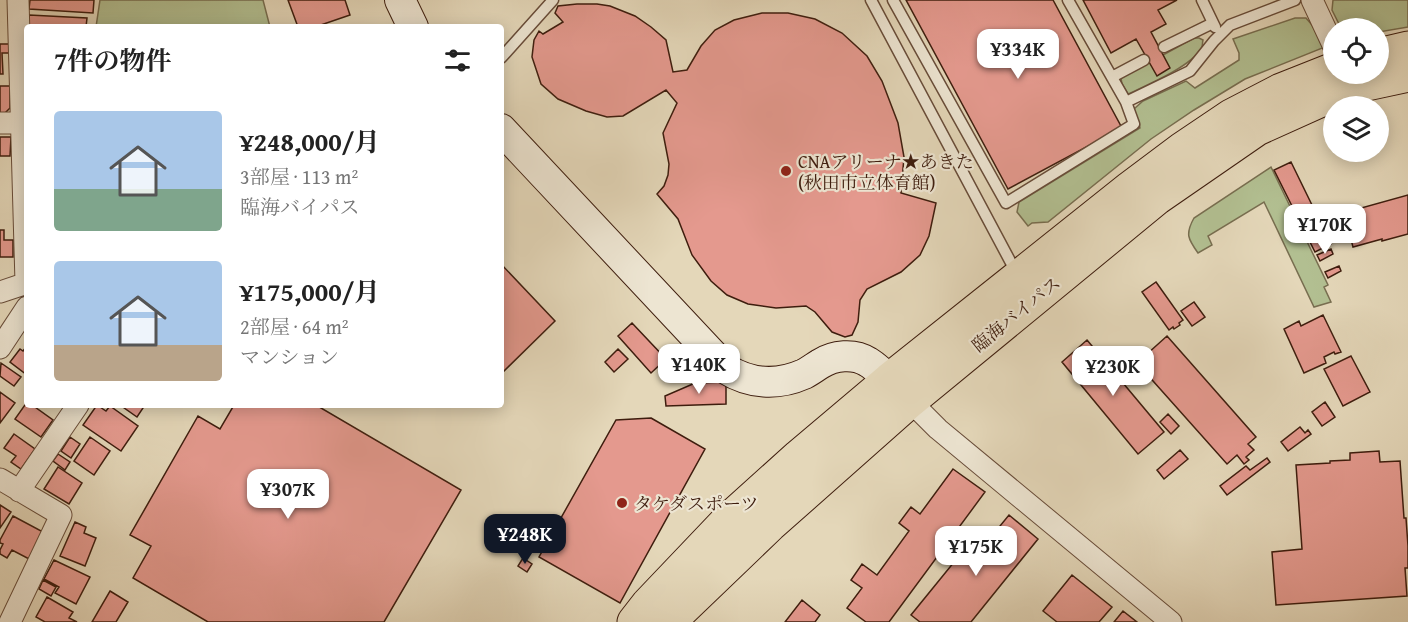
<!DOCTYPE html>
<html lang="ja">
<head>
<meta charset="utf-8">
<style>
  body { margin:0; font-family:"Gentium Book Plus","Noto Serif JP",serif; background:#f2f2f2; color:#222; height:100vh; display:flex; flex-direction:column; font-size:22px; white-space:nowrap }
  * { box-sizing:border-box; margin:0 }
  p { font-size:20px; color:#767676 }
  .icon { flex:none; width:33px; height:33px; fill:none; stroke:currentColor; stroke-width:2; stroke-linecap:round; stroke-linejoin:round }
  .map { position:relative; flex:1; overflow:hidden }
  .details { position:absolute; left:24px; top:24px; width:480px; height:384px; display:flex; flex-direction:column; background:#fff; border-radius:6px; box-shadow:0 3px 15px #0003 }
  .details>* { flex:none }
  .buttons { position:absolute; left:1323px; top:18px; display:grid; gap:12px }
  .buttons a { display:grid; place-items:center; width:66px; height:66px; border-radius:50%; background:#fff; box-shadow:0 3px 15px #0003; font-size:30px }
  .price { position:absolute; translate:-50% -51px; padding:0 14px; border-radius:12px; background:#fff; color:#222; font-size:20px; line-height:39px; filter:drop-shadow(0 2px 3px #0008) }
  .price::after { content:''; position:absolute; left:50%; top:36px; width:18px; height:14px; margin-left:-9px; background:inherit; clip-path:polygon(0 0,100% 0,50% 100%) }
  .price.on { background:#111827; color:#fff }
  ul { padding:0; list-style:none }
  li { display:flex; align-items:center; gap:18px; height:150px; padding:0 30px }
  li span { display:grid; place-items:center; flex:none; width:168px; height:120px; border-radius:6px; color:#555 }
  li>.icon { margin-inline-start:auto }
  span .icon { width:72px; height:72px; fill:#fffc; stroke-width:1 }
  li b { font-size:26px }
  h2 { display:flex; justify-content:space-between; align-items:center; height:72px; padding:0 30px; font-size:26px }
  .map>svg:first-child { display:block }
  .green { fill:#b2bf91; stroke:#786e50; stroke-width:1.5 }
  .building { fill:#e4998e; stroke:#3e1d0e; stroke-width:1.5 }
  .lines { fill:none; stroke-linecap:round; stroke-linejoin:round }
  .lane-casing { stroke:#684c39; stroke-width:13 }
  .street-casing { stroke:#684c39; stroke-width:23 }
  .secondary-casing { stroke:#3e1d0e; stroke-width:32 }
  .highway-casing { stroke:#3e1d0e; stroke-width:35 }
  .lane { stroke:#ede5d2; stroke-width:10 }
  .street { stroke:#ede5d2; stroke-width:21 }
  .secondary { stroke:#ede5d2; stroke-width:30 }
  .highway { stroke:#e4d7b9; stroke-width:33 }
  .poi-dot { fill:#8f2418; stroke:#ede5d2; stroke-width:2 }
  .labels { text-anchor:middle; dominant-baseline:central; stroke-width:4.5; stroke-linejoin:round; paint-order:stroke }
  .poi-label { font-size:18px; fill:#3e1d0e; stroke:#ede5d2; text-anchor:start }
  .street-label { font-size:18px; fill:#3e1d0e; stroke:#ede5d2 }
</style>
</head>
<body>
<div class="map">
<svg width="1408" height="622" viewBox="0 0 1408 622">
  <rect width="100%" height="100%" fill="#e4d7b9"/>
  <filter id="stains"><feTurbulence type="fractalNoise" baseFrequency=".00333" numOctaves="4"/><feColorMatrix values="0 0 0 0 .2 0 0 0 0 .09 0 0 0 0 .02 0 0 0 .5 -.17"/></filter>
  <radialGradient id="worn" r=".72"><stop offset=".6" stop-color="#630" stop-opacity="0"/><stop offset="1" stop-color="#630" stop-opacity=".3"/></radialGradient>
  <!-- green -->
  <path class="green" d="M100,0H263L270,27H96Z
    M1333,0H1408V27L1379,32L1378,28H1341L1332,10Z
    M1295,18H1306L1312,25L1325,47L1245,79L1194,110L1151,139L1048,222L1032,223L1028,226L1017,212L1019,202L1140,128L1134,109L1143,101L1186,81L1195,88L1239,60V53L1233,39Z
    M1194,38H1199L1203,40C1202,44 1203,46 1201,49C1190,67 1147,85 1128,94L1122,84L1121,78Z
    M1271,167L1328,285L1324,287L1331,302L1314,307L1264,202L1208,236L1212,245L1198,253C1188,239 1185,234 1194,218Z"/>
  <!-- building -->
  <path class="building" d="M30,0H94L93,13L29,9Z
    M288,0H345L350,15L315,27H298Z
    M906,0H1053L1122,128L1008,189Z
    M1083,0H1177L1158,10L1166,24L1151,32L1170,68L1157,76L1136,39L1111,53Z
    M577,4H597L610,6L635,16L651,27L666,40L673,72L687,70L701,46L715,30L734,20L762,13H788L815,19L842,33L867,56L882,81L898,123L904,157L901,193L936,203L929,236L920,255L901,272L867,289L860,300L858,322L852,335L845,337L832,332L815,312L806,306L776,308L748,304L727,295L711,281L692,255L678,219L657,194L664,186L668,175L669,164L663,133L677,103L666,90L623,116L607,117L586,111L558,99L541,84L532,57L534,40L539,31L543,34L563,22L555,13L558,6Z
    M29,15L87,18L86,27L29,26Z
    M0,44H10V53H2L3,74H0Z
    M0,86H10V108L4,114H0Z
    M0,137H11L10,156H0Z
    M1291,162L1331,244L1315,252L1274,170Z
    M1408,195V234L1382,241V239L1353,247L1348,228L1340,231L1336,215Z
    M0,230H4V240H13V257H0Z
    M1331,249L1333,254L1320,261L1317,255Z
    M501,264L555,321L501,374Z
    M1339,266L1341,271L1328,278L1325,272Z
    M1156,282L1183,320L1179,323L1180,325L1174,329L1173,327L1169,330L1142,292Z
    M1194,302L1205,317L1192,326L1181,311Z
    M1323,315L1341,352L1335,354L1334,352L1324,357L1326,363L1304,373L1284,329L1299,321L1301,326Z
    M632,323L666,359L651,373L618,336Z
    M1167,336L1256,437L1248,444L1254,450L1246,457L1249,460L1244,464L1237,455L1227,464L1137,363Z
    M1087,340L1164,432L1138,454L1062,362Z
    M27,346V375L10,362L20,349L23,351Z
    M618,349L628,359L614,372L605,362Z
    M1351,356L1370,392L1343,406L1324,369Z
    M1,363L21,377L14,386L0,376Z
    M726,382V404L666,406L665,396L695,383Z
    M0,392L15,403L0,423Z
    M27,402V405H32L53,420L41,437L15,419Z
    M1325,402L1335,417L1322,426L1312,412Z
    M97,405L106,411L110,406L138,426L121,451L83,425Z
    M120,405H145L137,417Z
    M234,405H316L461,490L384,622H208L133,578L151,546L130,535L198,416L220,429Z
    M1168,414L1179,426L1171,434L1160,422Z
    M651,418L705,449L620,603L539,557L616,420Z
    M1300,427L1305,433L1308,430L1311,434L1288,451L1281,442Z
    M14,434L35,449L21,469L11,462L16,456L4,448Z
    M70,437L80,444L71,458L61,451Z
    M90,437L110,451L94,475L74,461Z
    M1180,450L1188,459L1164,479L1157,470Z
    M1379,451L1380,462L1400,461L1404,518H1406L1408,546V568H1405L1407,596L1276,605L1272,552L1302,549L1296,465L1330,463V461L1350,460V453Z
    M58,454L70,462L65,470L53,461Z
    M1267,458L1270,462L1227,495L1220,486L1246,466L1250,470Z
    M58,467L82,483L69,504L44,489Z
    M953,469L985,492L889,622H866L847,608L862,588L851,580L862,564L877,575L909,531L899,523L911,507L920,514Z
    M0,505L11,512L0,528Z
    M1009,515L1038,539L971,622H920L911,615L963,551L973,559Z
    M13,516L45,533L31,560L12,550L7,558L0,554V550L3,544L0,543V540Z
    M75,522L86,527L84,533L96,538L85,566L60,556Z
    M524,528L539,536L527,557L513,549Z
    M523,558L532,564L527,572L518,566Z
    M54,560L90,577L76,604L55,593L59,587L44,579Z
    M1072,575L1112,607L1099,622H1057L1043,611Z
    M43,580L56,587L51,596L39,589Z
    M110,591L128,602L116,622H92Z
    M47,597L73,612L69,618L77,622H45L36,617Z
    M802,600L820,615L815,622H785Z
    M1123,611L1137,622H1114Z"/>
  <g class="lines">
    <defs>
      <path id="lane" d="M871,0L1017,274
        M893,0L1006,203L1134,124L1126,102L1068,0
        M1202,0L1215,27
        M1164,47L1213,23
        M501,58L553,0
        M1112,77L1144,60
        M1126,102L1190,71L1214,41L1230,25L1295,0"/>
      <path id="street" d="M18,0L26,283
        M1312,0L1334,47
        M0,123H21
        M0,292L27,283
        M0,348L27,307
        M910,401L938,429L1171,622
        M0,479L61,515L10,622
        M19,491L78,405"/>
      <path id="secondary" d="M400,0L413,27
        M501,129L726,369C750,384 777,386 804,374C810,371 815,367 820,364C834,355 854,353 868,362C880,369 895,386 905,396"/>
      <path id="highway" d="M1378,55L1408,48
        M634,622L648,604L728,520L799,456L889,380L1130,188L1182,149L1231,116L1281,90L1334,69
        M669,622L770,525L910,401L1157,198L1257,129L1348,88L1408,75"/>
    </defs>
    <!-- lane casing -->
    <use href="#lane" class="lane-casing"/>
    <!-- street casing -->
    <use href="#street" class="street-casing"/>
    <!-- secondary casing -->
    <use href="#secondary" class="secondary-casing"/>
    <!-- highway casing -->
    <use href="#highway" class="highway-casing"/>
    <!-- lane -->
    <use href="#lane" class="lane"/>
    <!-- street -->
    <use href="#street" class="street"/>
    <!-- secondary -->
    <use href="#secondary" class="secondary"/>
    <!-- highway -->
    <use href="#highway" class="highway"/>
  </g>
  <!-- markers -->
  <g class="poi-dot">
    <circle cx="786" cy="171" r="6"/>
    <circle cx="622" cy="503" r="6"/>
  </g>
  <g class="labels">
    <!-- poi labels -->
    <g class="poi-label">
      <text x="798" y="161">CNAアリーナ★あきた<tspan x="798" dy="21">(秋田市立体育館)</tspan></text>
      <text x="634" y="503">タケダスポーツ</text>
    </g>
    <!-- street labels -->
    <g class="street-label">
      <text transform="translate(1016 314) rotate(-39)">臨海バイパス</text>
    </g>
  </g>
  <rect width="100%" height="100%" filter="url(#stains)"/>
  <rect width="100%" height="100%" fill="url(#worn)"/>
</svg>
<div class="buttons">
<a><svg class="icon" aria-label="locate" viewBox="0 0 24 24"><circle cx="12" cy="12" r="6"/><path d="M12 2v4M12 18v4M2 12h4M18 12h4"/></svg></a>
<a><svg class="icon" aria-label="layers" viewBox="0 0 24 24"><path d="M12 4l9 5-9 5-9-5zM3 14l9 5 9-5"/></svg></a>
</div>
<b class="price" style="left:1018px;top:80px">¥334K</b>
<b class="price" style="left:1325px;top:255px">¥170K</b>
<b class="price" style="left:699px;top:395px">¥140K</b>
<b class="price" style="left:1113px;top:397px">¥230K</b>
<b class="price" style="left:288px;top:520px">¥307K</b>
<b class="price on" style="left:525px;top:565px">¥248K</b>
<b class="price" style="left:976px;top:577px">¥175K</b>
<section class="details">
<h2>7件の物件<svg class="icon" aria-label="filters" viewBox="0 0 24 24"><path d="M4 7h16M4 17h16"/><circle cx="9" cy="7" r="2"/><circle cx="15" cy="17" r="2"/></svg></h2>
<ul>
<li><span style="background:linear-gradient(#a9c7e8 65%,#7fa58c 0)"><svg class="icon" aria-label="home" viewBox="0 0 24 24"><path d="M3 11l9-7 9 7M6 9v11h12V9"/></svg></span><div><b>¥248,000/月</b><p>3部屋 · 113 m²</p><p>臨海バイパス</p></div></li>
<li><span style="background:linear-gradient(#a9c7e8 70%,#b9a48a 0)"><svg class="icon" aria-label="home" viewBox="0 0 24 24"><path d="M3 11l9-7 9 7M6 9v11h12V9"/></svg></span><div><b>¥175,000/月</b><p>2部屋 · 64 m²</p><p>マンション</p></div></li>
</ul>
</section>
</div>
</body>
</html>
